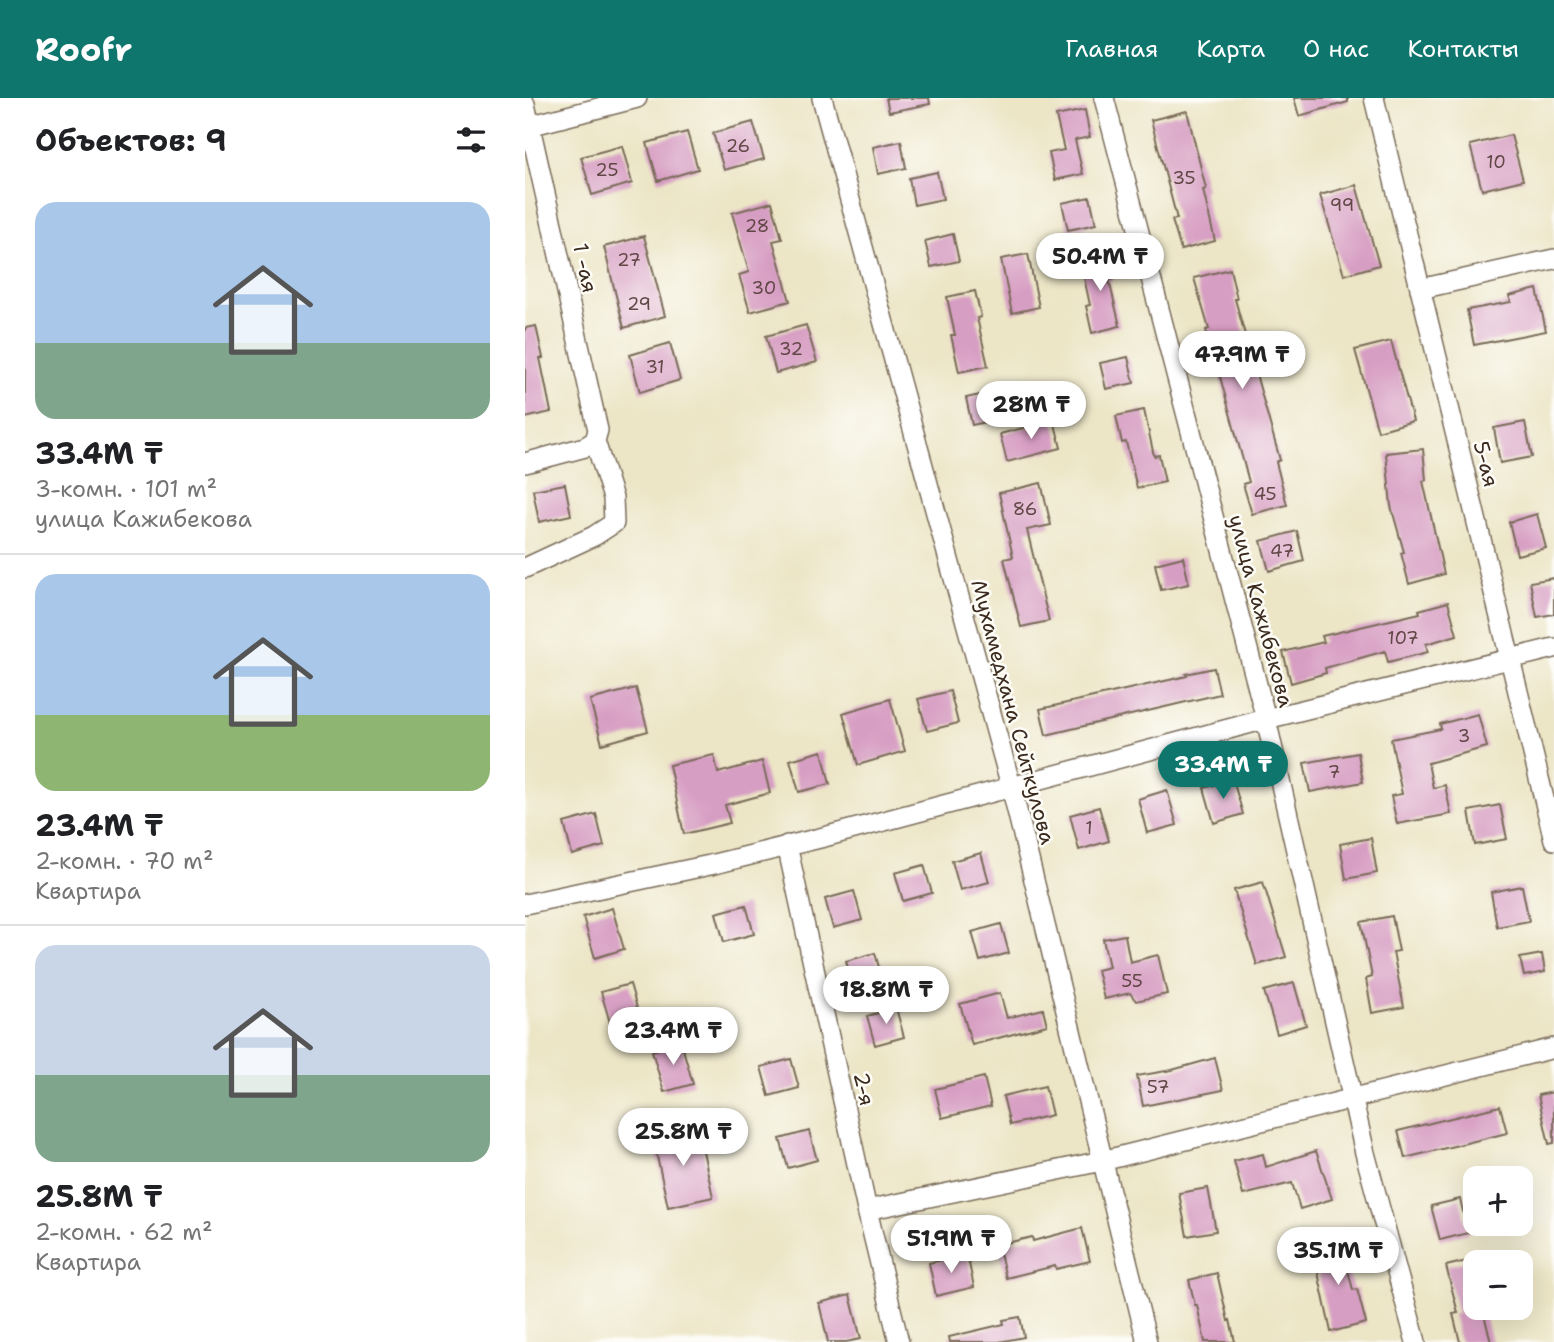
<!DOCTYPE html>
<html lang="ru">
<head>
<meta charset="utf-8">
<style>
  body { margin:0; font-family:"Shantell Sans",sans-serif; background:#f6f6f6; color:#202124; height:100vh; display:flex; flex-direction:column; font-size:26px; white-space:nowrap }
  * { box-sizing:border-box; margin:0 }
  p { font-size:23px; color:#757577 }
  .icon { flex:none; width:38px; height:38px; fill:none; stroke:currentColor; stroke-width:2; stroke-linecap:round; stroke-linejoin:round }
  .map { position:relative; flex:1; overflow:hidden }
  .side { display:flex; flex-direction:column; background:#fff; width:525px }
  .side>* { flex:none }
  .fabs { position:absolute; left:938px; top:1068px; display:grid; gap:14px }
  .fabs a { display:grid; place-items:center; width:70px; height:70px; border-radius:14px; background:#fff; box-shadow:0 7px 28px #0002; font-size:35px }
  .price { position:absolute; translate:-50% -60px; padding:0 16px; border-radius:24px; background:#fff; color:#222; font-size:23px; line-height:46px; filter:drop-shadow(0 2px 4px #0008) }
  .price::after { content:''; position:absolute; left:50%; top:42px; width:21px; height:16px; margin-left:-10px; background:inherit; clip-path:polygon(0 0,100% 0,50% 100%) }
  .price.active { background:#0f766e; color:#fff }
  ul { padding:0; list-style:none }
  li { display:grid; align-content:center; gap:14px; height:371px; padding:0 35px }
  li+li { border-top:2px solid #e0e0e0 }
  li span { display:grid; place-items:center; height:217px; border-radius:21px; color:#555 }
  li>.icon { margin-inline-start:auto }
  span .icon { width:126px; height:126px; fill:#fffc; stroke-width:1 }
  li b { font-size:30px }
  h2 { display:flex; justify-content:space-between; align-items:center; height:84px; padding:0 35px; font-size:30px }
  header { display:flex; align-items:center; gap:42px; box-sizing:border-box; height:98px; padding:0 35px; background:#0f766e; color:#fff }
  header strong { font-size:33px }
  nav { display:flex; gap:38px; margin-inline-start:auto; font-size:24px }
  main { display:flex; flex:1; min-height:0 }
  .map>svg:first-child { display:block }
  .building { fill:#d79ec3 }
  .lines { fill:none; stroke-linecap:round; stroke-linejoin:round }
  .minor-casing { stroke:#796b59; stroke-width:22 }
  .minor { stroke:#fff; stroke-width:19 }
  .labels { text-anchor:middle; dominant-baseline:central; stroke-width:5; stroke-linejoin:round; paint-order:stroke }
  .number-label { font-size:18px; fill:#624747 }
  .street-label { font-size:21px; fill:#3b2a1e; stroke:#fdfcf7 }
</style>
</head>
<body>
<header>
<strong>Roofr</strong>
<nav><a>Главная</a><a>Карта</a><a>О нас</a><a>Контакты</a></nav>
</header>
<main>
<section class="side">
<h2>Объектов: 9<svg class="icon" aria-label="filters" viewBox="0 0 24 24"><path d="M4 7h16M4 17h16"/><circle cx="9" cy="7" r="2"/><circle cx="15" cy="17" r="2"/></svg></h2>
<ul>
<li><span style="background:linear-gradient(#a9c7e8 65%,#7fa58c 0)"><svg class="icon" aria-label="home" viewBox="0 0 24 24"><path d="M3 11l9-7 9 7M6 9v11h12V9"/></svg></span><div><b>33.4M ₸</b><p>3-комн. · 101 m²</p><p>улица Кажибекова</p></div></li>
<li><span style="background:linear-gradient(#a9c7e8 65%,#8fb573 0)"><svg class="icon" aria-label="home" viewBox="0 0 24 24"><path d="M3 11l9-7 9 7M6 9v11h12V9"/></svg></span><div><b>23.4M ₸</b><p>2-комн. · 70 m²</p><p>Квартира</p></div></li>
<li><span style="background:linear-gradient(#c9d6e8 60%,#7fa58c 0)"><svg class="icon" aria-label="home" viewBox="0 0 24 24"><path d="M3 11l9-7 9 7M6 9v11h12V9"/></svg></span><div><b>25.8M ₸</b><p>2-комн. · 62 m²</p><p>Квартира</p></div></li>
</ul>
</section>
<div class="map">
<svg width="1029" height="1244" viewBox="0 0 1029 1244">
  <rect width="100%" height="100%" fill="#fdfcf7"/>
  <filter id="ink" filterUnits="userSpaceOnUse"><feTurbulence type="fractalNoise" baseFrequency=".0143" numOctaves="2"/><feDisplacementMap in="SourceGraphic" scale="14" xChannelSelector="R" yChannelSelector="G"/><feConvolveMatrix kernelMatrix="1 2 1 2 8 2 1 2 1" color-interpolation-filters="sRGB"/></filter>
  <filter id="wash" filterUnits="userSpaceOnUse"><feTurbulence type="fractalNoise" baseFrequency=".00686" numOctaves="4" result="noise"/><feDisplacementMap in="SourceGraphic" scale="28" xChannelSelector="R" yChannelSelector="G"/><feGaussianBlur stdDeviation="1.57" result="paint"/><feColorMatrix in="noise" values="0 0 0 0 0 0 0 0 0 0 0 0 0 0 0 0 0 1.4 0 .05"/><feComposite in="paint" operator="in"/></filter>
  <g filter="url(#wash)">
    <rect width="100%" height="100%" fill="#ece5c6"/>
    <g id="blocks">
      <!-- building -->
      <path class="building" d="M361,0H404L405,6L364,14Z
        M769,0H823V4L774,18Z
        M560,12L565,39L550,42L558,76L530,82L524,55L539,52L531,18Z
        M662,13L681,91L678,92L690,143L656,152L647,122L652,121L626,22Z
        M228,24L239,61L199,72L188,35Z
        M162,34L173,71L133,83L122,45Z
        M986,37L998,82L957,92L945,47Z
        M376,43L381,70L353,76L348,49Z
        M97,48L107,85L67,97L56,59Z
        M412,74L418,101L389,107L384,80Z
        M831,87L854,167L819,177L795,97Z
        M565,99L571,126L543,132L537,105Z
        M247,104L257,141L248,143L265,203L225,214L214,177L224,174L207,115Z
        M428,136L434,163L406,169L400,143Z
        M119,138L140,218L99,230L79,149Z
        M583,155L589,181L584,182L595,228L567,235L561,208L565,207L555,161Z
        M503,156L514,209L487,215L476,161Z
        M705,171L712,201H710L755,362L751,364L762,407L727,416L718,386L724,384L692,268H691L681,232L684,231L669,180Z
        M1012,191L1021,233L949,247L942,212L986,204L984,198Z
        M450,193L456,219L452,220L463,268L434,274L426,237H430L422,199Z
        M281,227L292,264L251,275L241,238Z
        M11,228L18,260H15L26,314L0,320V230Z
        M866,243L888,323L853,333L830,252Z
        M145,245L155,282L115,294L105,257Z
        M603,259L609,285L581,291L575,265Z
        M469,294L475,321L447,327L441,300Z
        M619,312L629,358L634,357L640,384L612,390L601,344L597,345L591,318Z
        M529,322L536,350L482,364L475,336Z
        M1000,324L1007,359L975,365L969,330Z
        M898,351L901,382L898,383L919,476L884,486L876,455L879,454L866,408L861,355Z
        M516,385L526,427L502,432L524,523L496,529L479,461L488,459L474,395Z
        M40,386L46,417L14,424L8,392Z
        M1012,416L1021,450L992,457L984,424Z
        M772,433L779,463L744,473L736,443Z
        M658,459L664,486L636,492L630,466Z
        M1029,480V516L1012,519L1005,484Z
        M923,504L932,537L901,546L903,554L863,564L860,553L800,570L801,575L766,585L758,554L799,544L797,538L895,515L894,512Z
        M689,570L695,596L521,637L515,611L662,578L661,576Z
        M111,590L123,633L77,646L65,602Z
        M425,593L433,625L402,633L393,601Z
        M365,601L380,653L333,667L318,615Z
        M953,616L962,649L903,665L908,690L920,687L926,716L872,726L866,698L877,696L866,641L916,631L915,626Z
        M297,653L305,686L274,694L265,662Z
        M833,655L838,684L785,694L779,665Z
        M189,657L193,675L237,663L245,695L200,707L205,725L159,736L144,667Z
        M708,682L718,716L689,725L679,690Z
        M642,692L652,727L622,735L613,701Z
        M975,707L982,741L950,747L944,713Z
        M574,709L584,743L554,752L545,717Z
        M71,716L79,748L47,757L39,725Z
        M846,740L852,775L821,781L815,746Z
        M456,755L464,784L435,792L427,763Z
        M399,767L407,795L378,803L370,775Z
        M738,784L761,859L732,867L709,792Z
        M997,788L1004,823L972,829L966,794Z
        M329,793L337,822L308,830L300,801Z
        M221,807L229,836L199,844L191,815Z
        M87,810L99,851L70,860L58,819Z
        M867,818L874,853L868,854L879,909L847,915L841,881L847,879L836,824Z
        M476,826L484,855L455,863L447,834Z
        M600,837L605,864L633,857L642,896L611,903L605,895L579,901L572,872L584,869L578,841Z
        M350,855L358,884L329,892L321,863Z
        M1017,856L1020,874L999,878L995,860Z
        M769,885L781,927L752,936L739,893Z
        M105,886L117,927L88,935L76,894Z
        M475,895L482,920L518,911L522,927L447,947L435,906Z
        M371,910L379,939L350,947L342,918Z
        M156,944L168,986L139,994L127,953Z
        M690,960L698,992L618,1008L612,978L647,972Z
        M266,961L274,990L244,998L236,969Z
        M459,979L466,1008L417,1020L410,991Z
        M520,988L527,1017L485,1027L478,998Z
        M1029,994V1045L1024,1046L1013,997Z
        M975,1008L982,1035L880,1060L873,1033Z
        M173,1030L188,1099L143,1109L128,1040Z
        M284,1033L292,1062L263,1070L255,1041Z
        M791,1053L807,1101L775,1111L767,1085L718,1097L709,1063L738,1056L741,1069Z
        M683,1090L691,1133L662,1138L654,1095Z
        M935,1101L943,1135L915,1142L906,1108Z
        M557,1130L565,1163L531,1171L530,1168L481,1180L473,1147L507,1139L508,1143Z
        M815,1140L828,1192L832,1191L841,1225L806,1234L787,1147Z
        M442,1156L449,1189L411,1198L404,1165Z
        M950,1161V1209H957L966,1244H935L928,1216L933,1215L921,1168Z
        M692,1175L703,1223L705,1222L710,1244H680L672,1207H670L664,1182Z
        M325,1197L336,1241L321,1244H303L294,1205Z
        M495,1219L499,1239L474,1244H425L424,1239L479,1226L478,1222Z"/>
    </g>
  </g>
  <g filter="url(#ink)">
    <use href="#blocks" fill-opacity="0" stroke="#796b59" stroke-width="2"/>
    <g class="lines">
      <defs>
        <path id="minor" d="M297,0L486,688L622,1244
          M579,0L741,621L840,1055L891,1244
          M849,0L1029,742
          M0,6L73,332L70,343L88,400L89,425L69,438L0,470
          M0,29L112,0
          M895,191L1029,161
          M0,365L60,349L70,343
          M262,747L342,1112L374,1244
          M0,806L185,767L299,739L741,621L1029,550
          M342,1112L577,1063L1029,950"/>
      </defs>
      <!-- minor casing -->
      <use href="#minor" class="minor-casing"/>
      <!-- minor -->
      <use href="#minor" class="minor"/>
    </g>
  </g>
  <g class="labels">
    <!-- number labels -->
    <g class="number-label">
      <text x="213" y="48">26</text>
      <text x="971" y="64">10</text>
      <text x="82" y="72">25</text>
      <text x="659" y="80">35</text>
      <text x="817" y="107">99</text>
      <text x="232" y="128">28</text>
      <text x="104" y="162">27</text>
      <text x="239" y="190">30</text>
      <text x="114" y="206">29</text>
      <text x="266" y="251">32</text>
      <text x="130" y="269">31</text>
      <text x="740" y="396">45</text>
      <text x="500" y="411">86</text>
      <text x="757" y="453">47</text>
      <text x="878" y="540">107</text>
      <text x="939" y="638">3</text>
      <text x="809" y="674">7</text>
      <text x="564" y="730">1</text>
      <text x="607" y="883">55</text>
      <text x="633" y="989">57</text>
    </g>
    <!-- street labels -->
    <g class="street-label">
      <text transform="translate(60 170) rotate(78)">1 -ая</text>
      <text transform="translate(961 366) rotate(76)">5-ая</text>
      <text transform="translate(736 513) rotate(75)">улица Кажибекова</text>
      <text transform="translate(488 614) rotate(75)">Мухамедхана Сейткулова</text>
      <text transform="translate(339 991) rotate(78)">2-я</text>
    </g>
  </g>
</svg>
<div class="fabs">
<a>+</a>
<a>−</a>
</div>
<b class="price" style="left:575px;top:195px">50.4M ₸</b>
<b class="price" style="left:717px;top:293px">47.9M ₸</b>
<b class="price" style="left:506px;top:343px">28M ₸</b>
<b class="price active" style="left:698px;top:703px">33.4M ₸</b>
<b class="price" style="left:361px;top:928px">18.8M ₸</b>
<b class="price" style="left:148px;top:969px">23.4M ₸</b>
<b class="price" style="left:158px;top:1070px">25.8M ₸</b>
<b class="price" style="left:426px;top:1177px">51.9M ₸</b>
<b class="price" style="left:813px;top:1189px">35.1M ₸</b>
</div>
</main>
</body>
</html>
